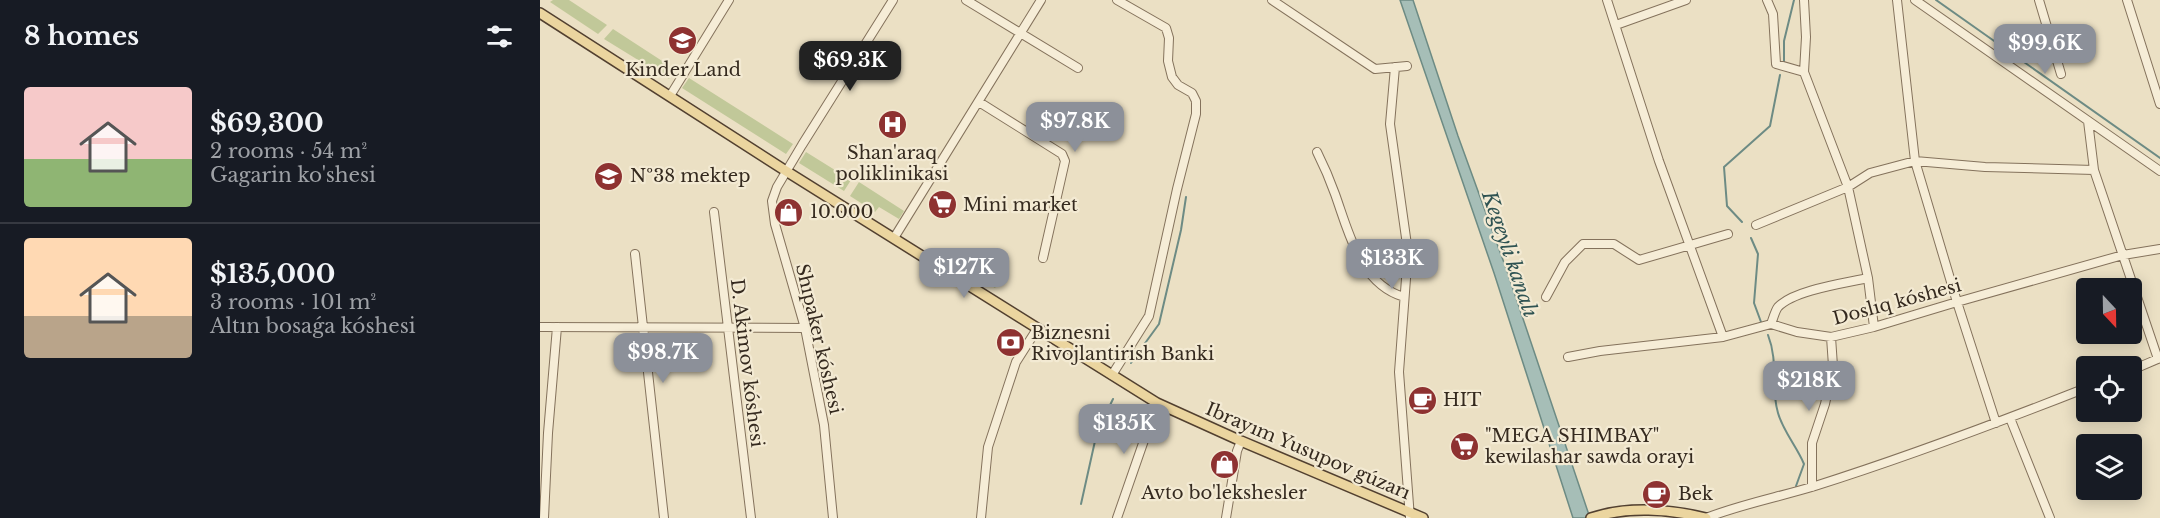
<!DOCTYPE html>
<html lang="en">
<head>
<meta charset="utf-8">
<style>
  body { margin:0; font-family:"Libre Baskerville",serif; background:#242831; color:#f1f3f6; height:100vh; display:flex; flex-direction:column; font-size:22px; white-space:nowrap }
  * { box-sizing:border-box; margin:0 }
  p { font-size:20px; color:#9ea1a6 }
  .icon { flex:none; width:33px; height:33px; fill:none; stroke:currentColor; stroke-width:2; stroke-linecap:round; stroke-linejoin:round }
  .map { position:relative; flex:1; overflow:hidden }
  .sheet { display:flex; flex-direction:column; background:#171b24; width:540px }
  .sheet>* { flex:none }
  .needle { width:39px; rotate:158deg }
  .tools { position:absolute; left:1536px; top:278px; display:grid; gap:12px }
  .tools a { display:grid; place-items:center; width:66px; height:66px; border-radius:6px; background:#171b24; box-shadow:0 3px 15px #0003; font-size:30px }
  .price { position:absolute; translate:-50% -51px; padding:0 14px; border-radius:12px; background:#8c9099; color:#fff; font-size:20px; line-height:39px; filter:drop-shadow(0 2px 3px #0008) }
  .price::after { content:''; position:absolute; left:50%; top:36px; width:18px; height:14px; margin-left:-9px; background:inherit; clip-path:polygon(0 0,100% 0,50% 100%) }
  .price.active { background:#222; color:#fff }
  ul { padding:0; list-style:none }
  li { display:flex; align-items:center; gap:18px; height:150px; padding:0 24px }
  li+li { border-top:2px solid #363941 }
  li span { display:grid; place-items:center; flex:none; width:168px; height:120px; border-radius:6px; color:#555 }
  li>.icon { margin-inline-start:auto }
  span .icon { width:72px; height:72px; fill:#fffc; stroke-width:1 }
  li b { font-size:26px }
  h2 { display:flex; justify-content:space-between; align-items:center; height:72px; padding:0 24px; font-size:26px }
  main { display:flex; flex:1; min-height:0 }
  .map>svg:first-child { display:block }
  .green { fill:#c1c899 }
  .water { fill:#a6beb7; stroke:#6d8b84; stroke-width:1.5 }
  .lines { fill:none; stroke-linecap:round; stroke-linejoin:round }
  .stream { stroke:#6d8b84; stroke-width:2 }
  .minor-casing { stroke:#84725c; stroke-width:10 }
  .major-casing { stroke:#524030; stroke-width:12 }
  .minor { stroke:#f6edd7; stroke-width:8 }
  .major { stroke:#ebd59f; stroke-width:9 }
  .labels { text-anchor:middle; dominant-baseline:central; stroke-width:4.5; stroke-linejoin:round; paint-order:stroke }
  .poi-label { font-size:18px; fill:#352a1f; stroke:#f3ead3; text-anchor:start }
  .street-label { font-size:18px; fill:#352a1f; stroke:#f3ead3 }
  .water-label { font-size:20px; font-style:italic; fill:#2f5352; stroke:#f3ead3 }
</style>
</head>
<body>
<main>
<section class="sheet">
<h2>8 homes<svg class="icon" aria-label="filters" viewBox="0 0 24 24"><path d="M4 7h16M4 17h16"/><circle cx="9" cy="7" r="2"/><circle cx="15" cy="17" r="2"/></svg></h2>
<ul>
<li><span style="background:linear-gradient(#f6c9c9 60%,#8fb573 0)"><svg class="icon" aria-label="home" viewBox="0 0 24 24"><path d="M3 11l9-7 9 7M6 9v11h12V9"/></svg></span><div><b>$69,300</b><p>2 rooms · 54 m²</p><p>Gagarin ko'shesi</p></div></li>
<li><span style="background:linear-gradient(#ffd9b3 65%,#b9a48a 0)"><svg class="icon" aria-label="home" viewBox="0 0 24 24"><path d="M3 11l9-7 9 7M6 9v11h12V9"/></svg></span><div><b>$135,000</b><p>3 rooms · 101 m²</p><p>Altın bosaǵa kóshesi</p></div></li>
</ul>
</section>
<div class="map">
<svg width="1620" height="518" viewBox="0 0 1620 518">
  <rect width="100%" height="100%" fill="#ebe0c4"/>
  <!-- green -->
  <path class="green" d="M13,0H29L67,25L58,34L10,2Z
    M73,29L136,70L129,79L64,39Z
    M149,78L253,144L246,154L142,88Z
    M266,152L311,180L304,191L259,163Z
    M319,182L364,211L359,219L339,207L335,212L310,196Z
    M446,264C452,264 461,270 464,275L455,288L438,278Z"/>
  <!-- water -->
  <path class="water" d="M860,0H873L918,136L967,271L1050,518H1033L954,273Z"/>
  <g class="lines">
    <!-- stream -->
    <path class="stream" d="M1396,0L1620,158
      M1244,62V41L1254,0
      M1202,222L1187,206L1184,167L1230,126L1240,75
      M1211,238L1218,254L1214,303L1221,322
      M1228,335C1239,363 1230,386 1238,413C1243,431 1257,447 1264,464L1256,486
      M603,346L619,324L641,230L646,197
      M591,363L601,350
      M541,504L557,432L573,399"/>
    <defs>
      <path id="minor" d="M426,0L538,68
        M732,0L835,69L867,66
        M1067,0L1119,161L1183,337
        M1227,0L1233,14L1236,64L1264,72
        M1264,0L1266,37L1264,72L1308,187L1328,278L1334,327
        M1357,0L1375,161L1417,302L1456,423
        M1375,0L1620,171
        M1499,0L1521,74
        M1587,0L1620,104
        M1076,25L1146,0
        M855,67L850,124L868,252L859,372L870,518
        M130,96L189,0
        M439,102L522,154L525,161L503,258
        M1548,121L1554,170L1618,359
        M777,152C784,166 790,180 795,194C809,233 820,284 864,297
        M174,212L211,518
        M1216,225L1308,187L1330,173L1375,161L1445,167L1554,170
        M354,238L501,0
        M95,254L124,518
        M1006,297L1025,262L1043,244H1074L1099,260L1188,234
        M1231,324C1233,319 1235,311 1238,307C1254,290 1306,283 1328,278
        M0,327L265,328
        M1028,357L1060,351L1183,337L1231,324L1257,332L1291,337L1334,327L1417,302L1583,255L1620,249
        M1592,370L1620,358
        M572,375L609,316L637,189L656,114V101L652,93L638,85L632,77L628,61L629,38L626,28L577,0
        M1470,418L1510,518
        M1272,487V443L1285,404L1293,366L1291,337
        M4,518L8,433L17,327
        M293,518L284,425L265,328L235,224L232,201L237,187L262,145L353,0
        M441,518L448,447L476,362L497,329
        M577,518L617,403
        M686,518L697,451L701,441
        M1166,518C1202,504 1239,497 1275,486C1367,457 1457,423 1546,388"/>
      <path id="major" d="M0,13L246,171L617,403L701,441L883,518
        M1051,518C1087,506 1130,509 1166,518"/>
    </defs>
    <!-- minor casing -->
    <use href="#minor" class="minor-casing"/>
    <!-- major casing -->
    <use href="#major" class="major-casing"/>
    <!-- minor -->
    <use href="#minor" class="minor"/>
    <!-- major -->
    <use href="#major" class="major"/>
  </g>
  <!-- icons -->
  <defs>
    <symbol id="school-disc" viewBox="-11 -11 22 22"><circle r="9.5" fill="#8e3231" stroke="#f3ead3"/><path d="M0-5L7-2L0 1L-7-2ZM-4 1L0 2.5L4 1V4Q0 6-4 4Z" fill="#fff"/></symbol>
    <symbol id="hospital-disc" viewBox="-11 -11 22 22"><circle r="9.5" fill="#8e3231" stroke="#f3ead3"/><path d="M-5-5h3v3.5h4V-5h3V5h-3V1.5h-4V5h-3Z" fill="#fff"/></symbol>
    <symbol id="supermarket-disc" viewBox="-11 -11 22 22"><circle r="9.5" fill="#8e3231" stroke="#f3ead3"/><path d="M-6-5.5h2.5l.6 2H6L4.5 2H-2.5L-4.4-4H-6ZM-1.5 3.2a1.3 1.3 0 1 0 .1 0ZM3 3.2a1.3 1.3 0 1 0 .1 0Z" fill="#fff"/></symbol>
    <symbol id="shop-disc" viewBox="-11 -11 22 22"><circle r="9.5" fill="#8e3231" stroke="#f3ead3"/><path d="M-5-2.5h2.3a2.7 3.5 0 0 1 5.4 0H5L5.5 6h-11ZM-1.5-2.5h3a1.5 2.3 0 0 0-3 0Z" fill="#fff"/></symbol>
    <symbol id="bank-disc" viewBox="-11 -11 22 22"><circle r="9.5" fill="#8e3231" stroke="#f3ead3"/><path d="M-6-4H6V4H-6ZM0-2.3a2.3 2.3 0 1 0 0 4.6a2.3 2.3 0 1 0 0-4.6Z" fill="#fff"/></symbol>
    <symbol id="cafe-disc" viewBox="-11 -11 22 22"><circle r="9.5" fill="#8e3231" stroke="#f3ead3"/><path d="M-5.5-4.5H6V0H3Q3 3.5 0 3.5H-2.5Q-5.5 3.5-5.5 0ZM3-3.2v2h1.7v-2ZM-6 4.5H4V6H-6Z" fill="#fff"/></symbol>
  </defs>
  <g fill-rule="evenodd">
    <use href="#school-disc" x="126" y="24" width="33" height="33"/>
    <use href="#hospital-disc" x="336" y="108" width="33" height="33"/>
    <use href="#school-disc" x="52" y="160" width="33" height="33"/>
    <use href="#supermarket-disc" x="386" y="188" width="33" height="33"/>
    <use href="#shop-disc" x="232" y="196" width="33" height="33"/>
    <use href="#bank-disc" x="454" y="326" width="33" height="33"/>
    <use href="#cafe-disc" x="866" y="384" width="33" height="33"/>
    <use href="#supermarket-disc" x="908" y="430" width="33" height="33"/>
    <use href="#shop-disc" x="668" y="448" width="33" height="33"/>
    <use href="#cafe-disc" x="1100" y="478" width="33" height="33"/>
  </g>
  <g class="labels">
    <!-- poi labels -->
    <g class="poi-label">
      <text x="143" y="70" text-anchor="middle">Kinder Land</text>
      <text x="352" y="153" text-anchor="middle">Shan'araq<tspan x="352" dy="21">poliklinikasi</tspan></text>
      <text x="90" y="176">№38 mektep</text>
      <text x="423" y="205">Mini market</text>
      <text x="270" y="212">10.000</text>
      <text x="491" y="333">Biznesni<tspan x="491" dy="21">Rivojlantirish Banki</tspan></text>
      <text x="903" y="400">HIT</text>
      <text x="945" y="436">"MEGA SHIMBAY"<tspan x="945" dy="21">kewilashar sawda orayi</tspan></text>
      <text x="684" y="493" text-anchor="middle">Avto bo'lekshesler</text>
      <text x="1138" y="494">Bek</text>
    </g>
    <!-- street labels -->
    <g class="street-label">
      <text transform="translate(1357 302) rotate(-15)">Doslıq kóshesi</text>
      <text transform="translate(279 339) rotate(77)">Shıpaker kóshesi</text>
      <text transform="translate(207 363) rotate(83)">D. Akimov kóshesi</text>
      <text transform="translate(768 451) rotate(23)">Ibrayım Yusupov gúzarı</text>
    </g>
    <!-- water labels -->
    <g class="water-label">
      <text transform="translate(970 254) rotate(71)">Kegeyli kanalı</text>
    </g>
  </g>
</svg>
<div class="tools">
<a><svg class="needle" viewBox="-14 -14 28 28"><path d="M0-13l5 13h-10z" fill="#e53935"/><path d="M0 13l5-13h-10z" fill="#9ea1a6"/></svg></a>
<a><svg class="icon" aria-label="locate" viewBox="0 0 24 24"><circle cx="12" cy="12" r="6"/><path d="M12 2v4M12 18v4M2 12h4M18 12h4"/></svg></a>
<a><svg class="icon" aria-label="layers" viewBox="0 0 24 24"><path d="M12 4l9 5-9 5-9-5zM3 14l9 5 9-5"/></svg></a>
</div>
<b class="price" style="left:1505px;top:75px">$99.6K</b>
<b class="price active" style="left:310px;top:92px">$69.3K</b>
<b class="price" style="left:535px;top:153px">$97.8K</b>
<b class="price" style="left:852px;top:290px">$133K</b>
<b class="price" style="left:424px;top:299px">$127K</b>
<b class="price" style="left:123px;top:384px">$98.7K</b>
<b class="price" style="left:1269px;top:412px">$218K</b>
<b class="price" style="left:584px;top:455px">$135K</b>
</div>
</main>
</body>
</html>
